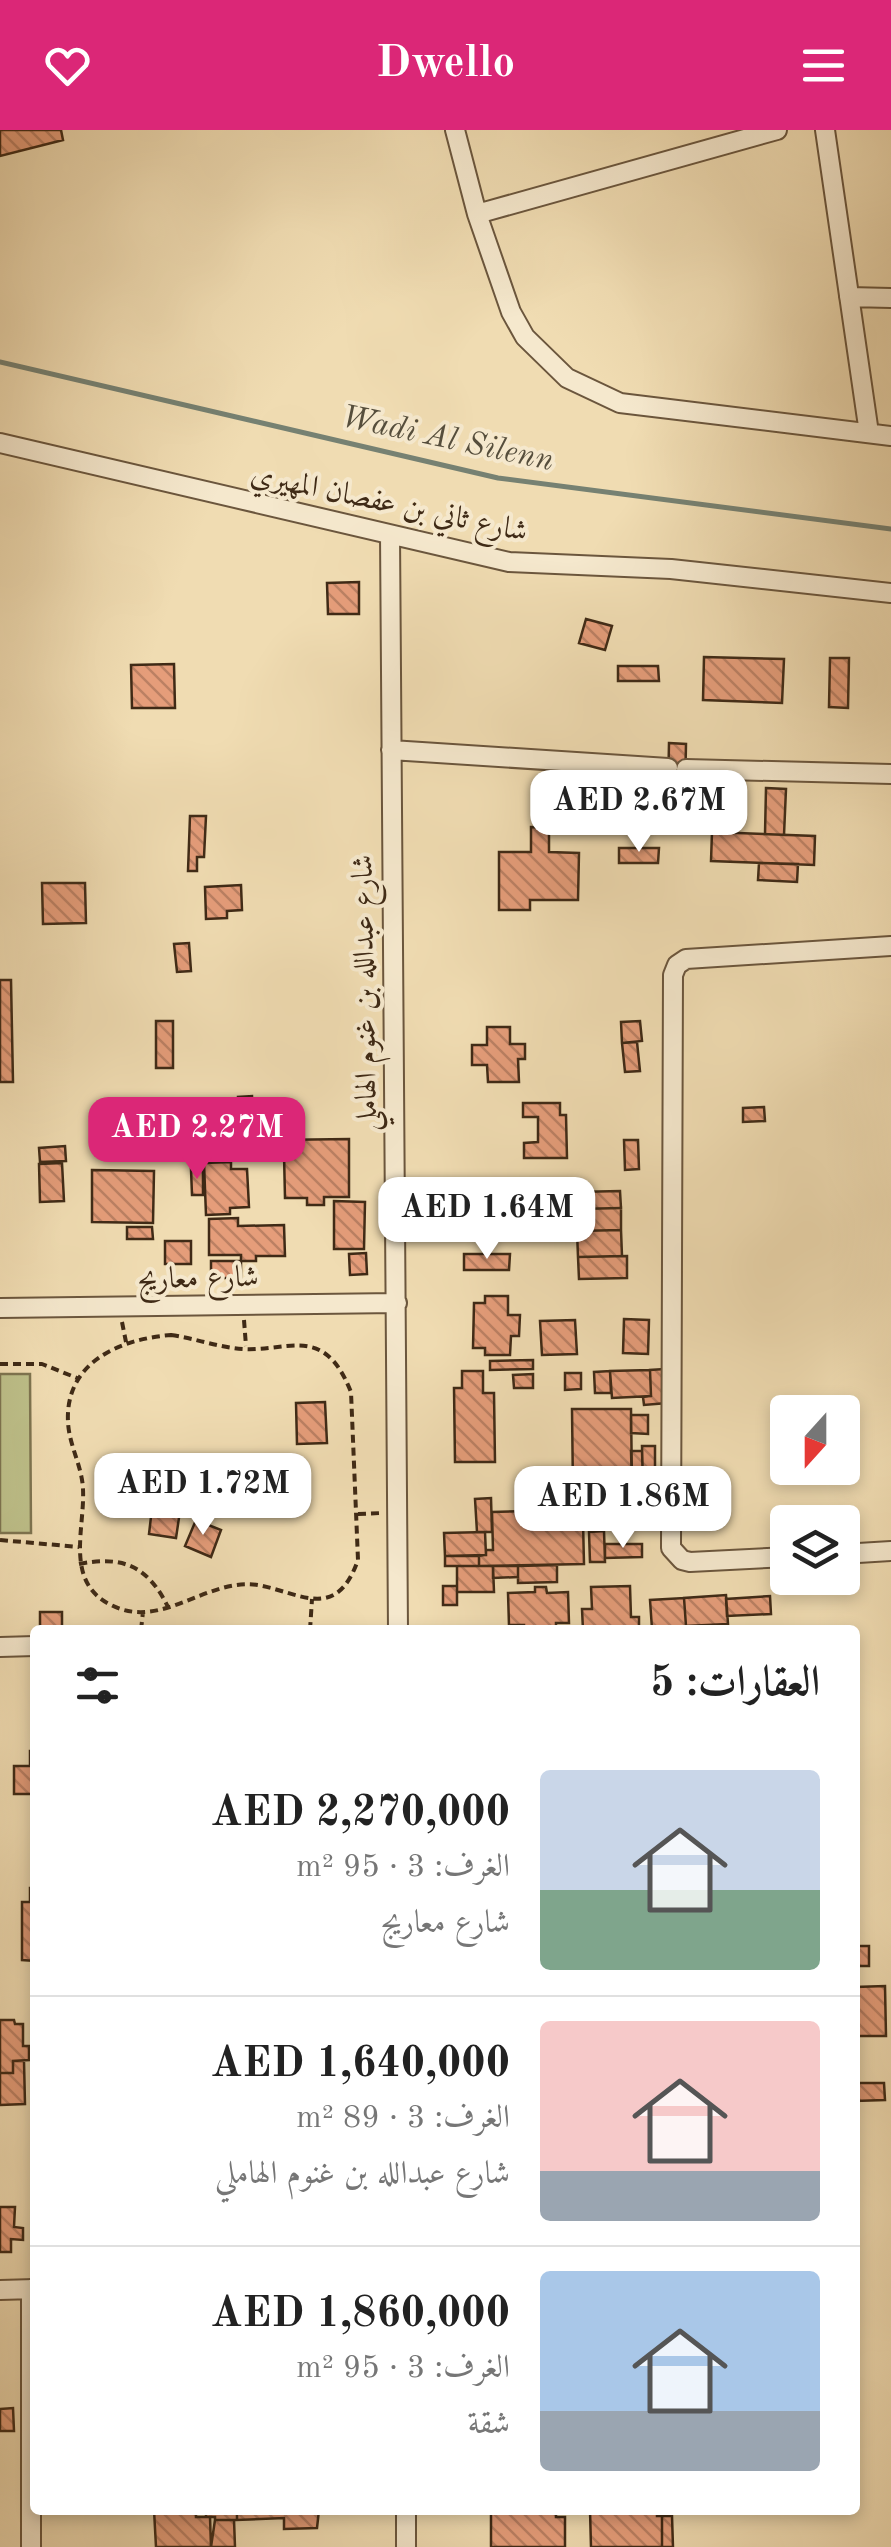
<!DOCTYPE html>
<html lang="ar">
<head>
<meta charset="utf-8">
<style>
  body { margin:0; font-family:"Old Standard TT",Amiri,serif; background:#f6f6f6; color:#222; direction:rtl; height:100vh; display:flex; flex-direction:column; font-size:38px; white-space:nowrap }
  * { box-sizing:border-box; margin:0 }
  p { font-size:32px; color:#767676 }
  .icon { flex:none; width:55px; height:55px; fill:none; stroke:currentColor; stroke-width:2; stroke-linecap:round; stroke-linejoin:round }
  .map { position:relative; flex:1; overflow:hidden; direction:ltr }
  .sheet { position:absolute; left:30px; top:1495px; width:830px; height:890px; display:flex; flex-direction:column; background:#fff; border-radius:10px; box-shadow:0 5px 15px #0003; direction:rtl }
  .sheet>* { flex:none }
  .needle { width:65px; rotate:201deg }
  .buttons { position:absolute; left:770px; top:1265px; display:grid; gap:20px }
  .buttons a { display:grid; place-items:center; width:90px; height:90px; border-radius:10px; background:#fff; box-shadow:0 5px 15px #0003; font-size:50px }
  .price { position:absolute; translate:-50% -85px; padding:0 22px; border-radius:20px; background:#fff; color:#222; font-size:32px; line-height:65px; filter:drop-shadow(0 2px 5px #0008) }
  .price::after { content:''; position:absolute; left:50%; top:60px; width:30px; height:22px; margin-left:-15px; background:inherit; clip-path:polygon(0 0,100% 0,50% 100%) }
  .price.selected { background:#db2777; color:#fff }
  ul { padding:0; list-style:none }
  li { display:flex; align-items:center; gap:30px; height:250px; padding:0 40px }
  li+li { border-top:2px solid #e0e0e0 }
  li span { display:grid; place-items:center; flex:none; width:280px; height:200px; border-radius:10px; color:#555 }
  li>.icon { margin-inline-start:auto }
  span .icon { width:120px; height:120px; fill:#fffc; stroke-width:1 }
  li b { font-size:42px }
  h2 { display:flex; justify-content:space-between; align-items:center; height:120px; padding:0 40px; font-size:42px }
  header { display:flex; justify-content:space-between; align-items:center; height:130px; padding:0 40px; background:#db2777; color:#fff; font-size:45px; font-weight:700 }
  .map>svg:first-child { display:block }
  .pitch { fill:#bdbf89; stroke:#7e7450; stroke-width:2.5 }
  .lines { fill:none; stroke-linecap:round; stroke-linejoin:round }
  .stream { stroke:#768172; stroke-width:5 }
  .building { fill:url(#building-back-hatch); stroke:#3f2a16; stroke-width:2.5 }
  .minor-casing { stroke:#6b563d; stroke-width:22 }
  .path { stroke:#3f2a16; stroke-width:4; stroke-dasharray:8 5; stroke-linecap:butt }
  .minor { stroke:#f5e8cd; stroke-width:18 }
  .labels { text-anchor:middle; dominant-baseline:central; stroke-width:8; stroke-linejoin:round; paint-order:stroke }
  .street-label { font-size:30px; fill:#3f2a16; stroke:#f5e8cd }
  .water-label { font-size:32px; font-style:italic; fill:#564e3c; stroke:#f5e8cd }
</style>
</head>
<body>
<header><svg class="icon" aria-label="menu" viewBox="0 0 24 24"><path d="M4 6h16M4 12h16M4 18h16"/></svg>Dwello<svg class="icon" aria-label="heart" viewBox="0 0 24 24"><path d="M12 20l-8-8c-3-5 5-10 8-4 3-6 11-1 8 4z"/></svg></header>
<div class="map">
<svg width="891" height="2417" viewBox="0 0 891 2417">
  <defs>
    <pattern id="building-back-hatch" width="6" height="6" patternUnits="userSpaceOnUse" patternTransform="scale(2.5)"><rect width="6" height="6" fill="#e59d7a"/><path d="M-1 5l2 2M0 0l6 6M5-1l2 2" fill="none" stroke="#bb8063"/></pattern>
  </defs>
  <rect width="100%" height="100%" fill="#f0dcb2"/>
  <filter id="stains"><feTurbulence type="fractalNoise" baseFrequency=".002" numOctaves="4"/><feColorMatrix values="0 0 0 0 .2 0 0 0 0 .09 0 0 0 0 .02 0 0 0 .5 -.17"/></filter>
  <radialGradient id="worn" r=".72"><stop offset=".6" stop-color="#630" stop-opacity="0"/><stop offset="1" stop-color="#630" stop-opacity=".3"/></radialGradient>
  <!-- pitch -->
  <path class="pitch" d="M0,1244H30L31,1403H0Z"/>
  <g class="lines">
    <!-- stream -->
    <path class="stream" d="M0,232L498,348L891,399"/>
  </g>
  <!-- building -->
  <path class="building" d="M0,0H61L63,10L0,26Z
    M359,452V484H328L327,453Z
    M586,489L612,496L605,520L579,513Z
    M704,527L784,529L782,573L703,570Z
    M830,528H849L848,578L829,577Z
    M174,534L175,578H132L131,535Z
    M618,536H658L659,551H618Z
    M669,613L686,614L685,661H668Z
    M766,658L786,659L784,705L765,704Z
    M190,686H206L204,727H197V741H188Z
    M531,697L549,698V722L579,723L578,770H530V780H499V722H531Z
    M712,702L815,706L814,735L711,731Z
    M619,718H659L658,733H619Z
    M759,733L798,734L797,752L758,750Z
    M42,753H85L86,793L43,794Z
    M241,755L242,780L227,781V788L206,789L205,757Z
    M189,813L191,841L177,842L174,814Z
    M0,850H11L13,952H0Z
    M156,891H173V938H156Z
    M640,891L642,911L622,913L621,892Z
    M487,897H510V914H525V929H518L519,952H488L487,935H472V915H487Z
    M637,912L640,941L625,942L622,913Z
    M252,966L253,989H238V967Z
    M523,973H560V985H566L567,1028H524V1013L538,1012V987H523Z
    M764,977L765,991L743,992V978Z
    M201,992H227V1016H221V1025H202Z
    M349,1009V1067H324V1075H307V1068H285L284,1024H276L275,1010Z
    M624,1010H638L639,1039L625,1040Z
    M65,1016L66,1031L40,1032L39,1018Z
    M231,1032V1039H247L249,1077L230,1078V1084L206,1085L204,1033Z
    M62,1033L64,1071L40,1072L39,1034Z
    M191,1039H203V1065H192Z
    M92,1040L154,1041L153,1093L92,1092Z
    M620,1061L621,1078L577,1079L576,1062Z
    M334,1071L365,1072L364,1119H334Z
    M621,1078V1100L577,1101V1079Z
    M238,1088V1096L284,1095L285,1126H256V1131H241V1125H209V1089Z
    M127,1097H152L153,1109H127Z
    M621,1100L622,1126L578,1127L577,1101Z
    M165,1111H191V1134H165Z
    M366,1123L367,1144L350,1145L349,1124Z
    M464,1124H510L509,1140H464Z
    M627,1126V1148L579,1149L578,1127Z
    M211,1131H241V1148H211Z
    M485,1166H508V1185H520L519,1206H511L510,1225H485V1218H473L474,1173H485Z
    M624,1189L649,1190L648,1224L623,1223Z
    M575,1190L577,1224L542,1225L540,1191Z
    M533,1230V1239L490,1240V1231Z
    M664,1239L667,1273L644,1275L643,1267L651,1266L650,1240Z
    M650,1240L651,1266L612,1268L610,1241Z
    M462,1241H483V1263H494L495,1332H455L454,1258H462Z
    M610,1241L611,1263H595L594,1242Z
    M565,1243H581V1259L565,1260Z
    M533,1244V1258H514L513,1245Z
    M325,1272L327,1313L297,1314L296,1273Z
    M572,1279H631L632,1355H595V1360L573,1361Z
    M631,1285H648V1304L631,1303Z
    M642,1316H655V1355H643Z
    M631,1321H642L643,1355H632Z
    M652,1364L653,1399H641V1365Z
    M600,1365H634L635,1395L601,1396Z
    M491,1368L492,1402H477L475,1369Z
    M152,1378L180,1381L176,1408L149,1404Z
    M565,1380V1391H583L584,1434L479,1436V1426L486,1425V1420H493L492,1382Z
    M196,1390L221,1400L211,1427L185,1416Z
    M604,1401L605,1432H590L589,1402Z
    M485,1402L486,1425L445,1426L444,1403Z
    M605,1414H642V1427L605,1428Z
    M445,1426H479V1436H445Z
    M557,1435V1452L518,1453V1436Z
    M457,1436H493L494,1462H457Z
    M493,1436H518V1447L493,1448Z
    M443,1456H457V1475H443Z
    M630,1456L631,1487H639V1500H583L582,1479H592L591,1457Z
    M535,1457H546L547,1463L568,1462L569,1493H556V1500H524V1495H509L508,1463L535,1462Z
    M726,1465L728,1494L686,1496L684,1468Z
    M770,1466L771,1484L727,1486L726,1469Z
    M684,1468L686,1496L652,1499L650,1470Z
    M40,1482H62V1500H40Z
    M30,1621H35V1683L32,1664H14V1636H30Z
    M30,1758H35V1831L22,1830V1772H30Z
    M855,1816H869V1836H855Z
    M885,1856L886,1906H855V1857Z
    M0,1890H14L15,1894H23V1916H29V1930L13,1931V1943H0Z
    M13,1931H24L25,1974L0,1975V1943H13Z
    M855,1953H884L885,1970L855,1971Z
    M0,2077H15L14,2097L23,2098V2110L11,2109V2122H0Z
    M13,2278L14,2301H0V2279Z
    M154,2380H196V2387H210L211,2417H156Z
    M206,2380H237V2390H215V2387H206Z
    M237,2380H319L317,2398L284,2399V2388L237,2390Z
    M491,2380H556V2387H565V2417H491Z
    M590,2380H657V2386H662V2417H591Z
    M662,2386H672L673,2417H662Z
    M215,2390H234L235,2417H211Z"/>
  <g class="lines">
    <defs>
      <path id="minor" d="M455,0L477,84L511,182L525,207L567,248L620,273L891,306
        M825,0L869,303
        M477,84L777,0
        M849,167L891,168
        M0,313L509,432L671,439L891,463
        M390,405L398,1500
        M391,620L668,638
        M686,639L891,644
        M0,1178L397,1173
        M842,1424L891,1421
        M788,1427L690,1432L682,1430L671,1418L673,845L677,835L686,829L891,816
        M0,1517L35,1516
        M31,2159V2417
        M0,2160L35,2159
        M406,2380V2417"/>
    </defs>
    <!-- minor casing -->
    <use href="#minor" class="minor-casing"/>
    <!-- path -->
    <path class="path" d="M244,1190L246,1216
      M122,1192L126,1212
      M171,1205C192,1208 212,1215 233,1218C285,1226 322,1189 351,1262L358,1430C336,1492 301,1463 258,1455C207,1447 162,1501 111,1475C64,1452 85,1399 83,1359C82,1336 69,1315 68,1292C65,1232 120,1209 171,1205Z
      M0,1234H42L77,1248
      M358,1384L382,1383
      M0,1410L79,1417
      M79,1434C124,1425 149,1437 169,1479
      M141,1500L143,1482
      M310,1500L312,1469"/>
    <!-- minor -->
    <use href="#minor" class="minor"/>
  </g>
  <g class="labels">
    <!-- street labels -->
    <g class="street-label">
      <text transform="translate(389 374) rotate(12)">شارع ثاني بن عفصان المهيري</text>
      <text transform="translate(366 863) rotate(-91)">شارع عبدالله بن غنوم الهاملي</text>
      <text transform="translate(198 1149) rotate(-1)">شارع معاريج</text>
    </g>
    <!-- water labels -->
    <g class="water-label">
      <text transform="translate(447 310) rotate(12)">Wadi Al Silenn</text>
    </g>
  </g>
  <rect width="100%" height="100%" filter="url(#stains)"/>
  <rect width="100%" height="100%" fill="url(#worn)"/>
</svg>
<div class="buttons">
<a><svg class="needle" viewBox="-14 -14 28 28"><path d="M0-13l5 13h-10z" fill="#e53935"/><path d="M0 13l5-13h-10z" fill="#767676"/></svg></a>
<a><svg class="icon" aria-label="layers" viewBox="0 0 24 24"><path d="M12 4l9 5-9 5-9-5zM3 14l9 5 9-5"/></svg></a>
</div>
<b class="price" style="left:639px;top:725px">AED 2.67M</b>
<b class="price selected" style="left:197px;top:1052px">AED 2.27M</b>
<b class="price" style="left:487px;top:1132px">AED 1.64M</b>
<b class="price" style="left:203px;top:1408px">AED 1.72M</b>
<b class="price" style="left:623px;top:1421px">AED 1.86M</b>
<section class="sheet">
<h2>العقارات: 5<svg class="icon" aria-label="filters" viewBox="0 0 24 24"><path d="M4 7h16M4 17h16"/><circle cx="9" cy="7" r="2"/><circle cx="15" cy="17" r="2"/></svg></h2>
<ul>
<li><span style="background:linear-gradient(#c9d6e8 60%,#7fa58c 0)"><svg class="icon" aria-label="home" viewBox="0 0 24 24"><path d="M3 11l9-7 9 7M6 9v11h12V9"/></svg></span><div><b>AED 2,270,000</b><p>الغرف: 3 · 95 m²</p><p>شارع معاريج</p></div></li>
<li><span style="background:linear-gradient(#f6c9c9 75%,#9aa5b1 0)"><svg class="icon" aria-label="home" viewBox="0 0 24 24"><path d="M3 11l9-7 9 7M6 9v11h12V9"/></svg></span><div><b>AED 1,640,000</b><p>الغرف: 3 · 89 m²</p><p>شارع عبدالله بن غنوم الهاملي</p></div></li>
<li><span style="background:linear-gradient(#a9c7e8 70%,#9aa5b1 0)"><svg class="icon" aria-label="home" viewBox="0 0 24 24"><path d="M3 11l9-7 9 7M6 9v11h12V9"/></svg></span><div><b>AED 1,860,000</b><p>الغرف: 3 · 95 m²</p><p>شقة</p></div></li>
</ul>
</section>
</div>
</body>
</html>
